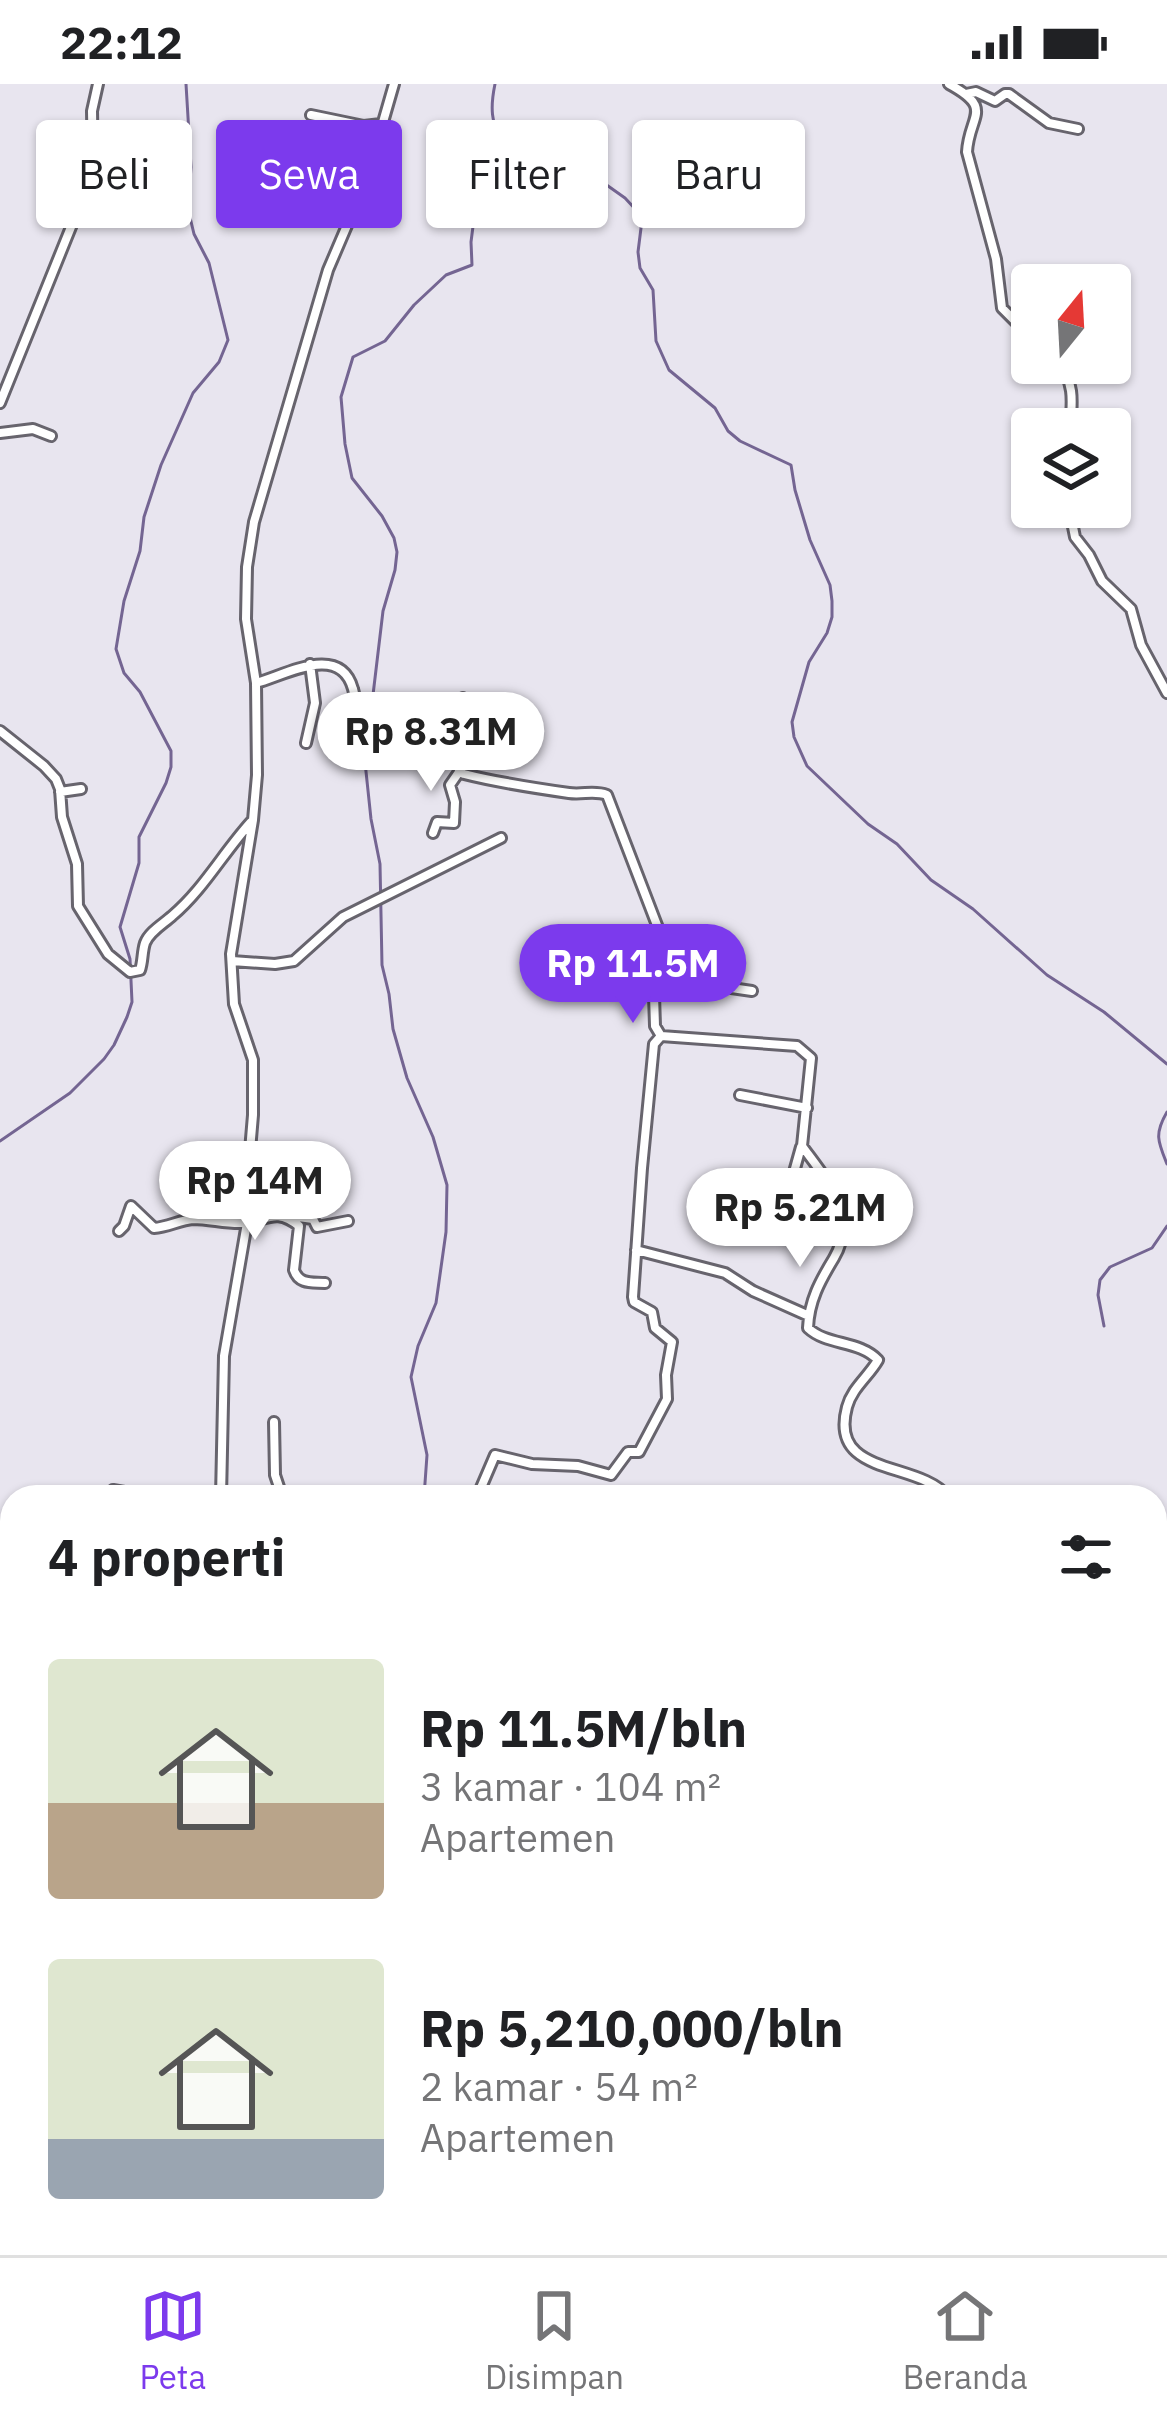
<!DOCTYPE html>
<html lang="id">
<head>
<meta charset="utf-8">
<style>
  body { margin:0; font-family:"IBM Plex Sans",sans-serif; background:#f2f2f2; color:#202124; height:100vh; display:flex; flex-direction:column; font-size:45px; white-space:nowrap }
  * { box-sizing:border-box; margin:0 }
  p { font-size:39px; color:#757577 }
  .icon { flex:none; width:66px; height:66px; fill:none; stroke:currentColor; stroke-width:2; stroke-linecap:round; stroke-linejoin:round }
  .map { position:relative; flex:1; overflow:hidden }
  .details { position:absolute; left:0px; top:1401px; width:1167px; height:771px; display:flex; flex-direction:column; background:#fff; border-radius:36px 36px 0 0; box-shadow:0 3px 9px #0004 }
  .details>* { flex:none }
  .top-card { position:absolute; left:36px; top:36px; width:1095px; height:108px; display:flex; gap:24px }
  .needle { width:78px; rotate:18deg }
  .controls { position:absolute; left:1011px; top:180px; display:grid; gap:24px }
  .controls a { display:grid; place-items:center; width:120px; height:120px; border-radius:12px; background:#fff; box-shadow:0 3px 9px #0004; font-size:60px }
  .price { position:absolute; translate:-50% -102px; padding:0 27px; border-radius:42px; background:#fff; color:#222; font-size:39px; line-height:78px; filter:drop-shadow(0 3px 6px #0008) }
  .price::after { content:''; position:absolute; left:50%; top:72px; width:36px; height:27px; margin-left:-18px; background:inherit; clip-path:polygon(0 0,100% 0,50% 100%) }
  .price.current { background:#7c3aed; color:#fff }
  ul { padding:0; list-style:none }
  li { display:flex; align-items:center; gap:36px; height:300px; padding:0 48px }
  li span { display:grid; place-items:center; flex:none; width:336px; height:240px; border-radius:12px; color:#555 }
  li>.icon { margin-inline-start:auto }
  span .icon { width:144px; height:144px; fill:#fffc; stroke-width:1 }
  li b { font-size:51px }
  h2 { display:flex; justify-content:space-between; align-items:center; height:144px; padding:0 48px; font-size:51px }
  .tag { padding:0 42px; border-radius:12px; background:#fff; box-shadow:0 3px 9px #0004; font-size:42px; line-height:108px }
  .tag.current { background:#7c3aed; color:#fff }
  .status { display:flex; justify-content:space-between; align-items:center; height:84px; padding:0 60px; background:#fff; direction:ltr }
  .status svg { height:33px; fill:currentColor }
  .dock { display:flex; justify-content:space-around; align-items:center; height:168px; border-top:3px solid #e0e0e0; background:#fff; font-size:33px; color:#757577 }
  .dock a { display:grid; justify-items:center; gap:6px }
  .dock .current { color:#7c3aed }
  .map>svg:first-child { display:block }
  .green { fill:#d3c3f7 }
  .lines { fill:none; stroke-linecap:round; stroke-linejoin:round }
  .stream { stroke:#746592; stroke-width:3 }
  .street-casing { stroke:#67646d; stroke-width:14 }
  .street { stroke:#fff; stroke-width:8 }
</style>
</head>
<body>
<div class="status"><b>22:12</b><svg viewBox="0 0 49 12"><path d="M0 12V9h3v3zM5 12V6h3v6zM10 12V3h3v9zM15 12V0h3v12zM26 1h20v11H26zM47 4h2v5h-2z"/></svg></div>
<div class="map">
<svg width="1167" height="2171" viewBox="0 0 1167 2171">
  <rect width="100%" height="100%" fill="#e8e5ef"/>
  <!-- green -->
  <path class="green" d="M1155,1740L1167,1742V2171H957L961,2160H1155Z"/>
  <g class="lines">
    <!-- stream -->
    <path class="stream" d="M508,72L601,97L625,114L638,128L641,144L638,168L640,184L653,206L656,257L669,286L715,324L728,347L740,357L791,381L795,406L810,456L830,501L832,517V533L827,549L809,578L792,638L794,653L807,682L868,740L897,760L931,796L973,825L1047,891L1104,928L1167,980
      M1167,1028C1154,1050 1158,1058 1167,1080
      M0,1057L70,1009L104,975L114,961L127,933L132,918L130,875L120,843L139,779V753L166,699L171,683V667L140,608L124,589L116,565L124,517L140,467L144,433L161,381L193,309L219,278L228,256L209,179L194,150L188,125L191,83L186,0
      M1104,1242L1098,1211L1100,1196L1110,1183L1152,1164L1167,1142
      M424,1413L427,1371L411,1293L418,1262L436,1219L446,1148L447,1101L433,1053L407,994L393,945L389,910L382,881L380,780L371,735L365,678L383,527L395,486L397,468L394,454L382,432L352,394L345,360L341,313L353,273L385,257L414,221L446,191L472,181L471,158L477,111L504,71C495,40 488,34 495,0"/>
    <defs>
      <path id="street" d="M949,0C995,25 969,31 967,68L996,175L1002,224L1018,240L1022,250L1032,259
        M966,10L976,8L995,17L1005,10H1009L1049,39L1078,45
        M311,31L364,42L381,40
        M1057,279C1076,297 1072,321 1070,345
        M0,319L90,96L93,82L92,27L98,0
        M0,349L33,345L51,352
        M1069,423L1075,453L1089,471L1102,497L1131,525L1141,561L1167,609
        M256,599C284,592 340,558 353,605C357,618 354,632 359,645L368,646L396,640L449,641L457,651L459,688L464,690C499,699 534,704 569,709C583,711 594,706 607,711L660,849L654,911L655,942L661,952L654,960L642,1084L633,1213L634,1218L652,1228L655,1244L672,1258L666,1291L667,1315L639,1368H628L611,1391L578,1382L532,1380L495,1371L477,1413
        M455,645L463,614
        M0,647L44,682L56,695L60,705L62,733L77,780L78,822L108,870L130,888L140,886C143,878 142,868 145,859C149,848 163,840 172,832C203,806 223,769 251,738
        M306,659L315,619L310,580
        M60,708L81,705
        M433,749L437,738L454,739L455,718L450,701L459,688
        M232,877L275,880L294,877L343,833L501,754
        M655,908L681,909L697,899L752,907
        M661,952L797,962L811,974L802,1062C826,1095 859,1131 834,1174C820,1197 809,1217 808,1244C827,1262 859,1256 878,1276C869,1292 852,1304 847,1323C828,1394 919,1376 948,1413
        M740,1011L807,1024
        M784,1124L801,1063
        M291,1132L313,1135L317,1143L348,1137
        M119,1147L124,1142L131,1122L154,1144C168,1143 180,1136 193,1135C210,1135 226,1140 243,1139C267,1137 275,1123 299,1142L294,1186C299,1201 312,1198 325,1199
        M636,1166L725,1189L753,1207L809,1232
        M274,1338L275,1391L279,1403V1413
        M113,1406L153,1413
        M221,1413L224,1272L247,1139L246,1114L253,1031V976L234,920L231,870L253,736L257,691L256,599L246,535L247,483L254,438L328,186L366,97L394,0
        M1155,1672L1167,1698
        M1155,1734L1160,1738L1167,1726
        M0,1774L12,1775
        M224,2160L226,2171
        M510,2160L529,2163L537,2160
        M612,2160L613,2171
        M683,2160L685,2171"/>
    </defs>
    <!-- street casing -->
    <use href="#street" class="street-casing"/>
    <!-- street -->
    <use href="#street" class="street"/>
  </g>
</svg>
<div class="controls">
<a><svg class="needle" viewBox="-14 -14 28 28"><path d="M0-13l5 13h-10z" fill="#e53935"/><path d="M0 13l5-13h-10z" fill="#757577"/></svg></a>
<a><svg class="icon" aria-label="layers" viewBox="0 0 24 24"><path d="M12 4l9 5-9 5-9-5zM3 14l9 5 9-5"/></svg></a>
</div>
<b class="price" style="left:431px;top:710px">Rp 8.31M</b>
<b class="price current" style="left:633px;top:942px">Rp 11.5M</b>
<b class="price" style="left:255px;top:1159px">Rp 14M</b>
<b class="price" style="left:800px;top:1186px">Rp 5.21M</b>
<div class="top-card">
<a class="tag">Beli</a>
<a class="tag current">Sewa</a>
<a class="tag">Filter</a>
<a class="tag">Baru</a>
</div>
<section class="details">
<h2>4 properti<svg class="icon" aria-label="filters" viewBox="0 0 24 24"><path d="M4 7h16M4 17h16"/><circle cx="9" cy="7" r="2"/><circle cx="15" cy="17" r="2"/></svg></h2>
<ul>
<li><span style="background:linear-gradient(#dfe7d0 60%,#b9a48a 0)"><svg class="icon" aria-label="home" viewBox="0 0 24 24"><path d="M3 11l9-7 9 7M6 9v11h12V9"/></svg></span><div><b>Rp 11.5M/bln</b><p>3 kamar · 104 m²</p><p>Apartemen</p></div></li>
<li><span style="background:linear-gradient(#dfe7d0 75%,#9aa5b1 0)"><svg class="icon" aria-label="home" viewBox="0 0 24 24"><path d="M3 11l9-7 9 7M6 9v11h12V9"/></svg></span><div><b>Rp 5,210,000/bln</b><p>2 kamar · 54 m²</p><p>Apartemen</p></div></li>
</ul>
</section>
</div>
<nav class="dock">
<a class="current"><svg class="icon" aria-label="map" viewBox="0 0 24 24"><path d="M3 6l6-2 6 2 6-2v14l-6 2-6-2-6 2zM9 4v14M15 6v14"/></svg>Peta</a>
<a><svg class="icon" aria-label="saved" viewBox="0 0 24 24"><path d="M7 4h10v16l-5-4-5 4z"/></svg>Disimpan</a>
<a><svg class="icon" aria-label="home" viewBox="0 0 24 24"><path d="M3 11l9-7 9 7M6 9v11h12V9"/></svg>Beranda</a>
</nav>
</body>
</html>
